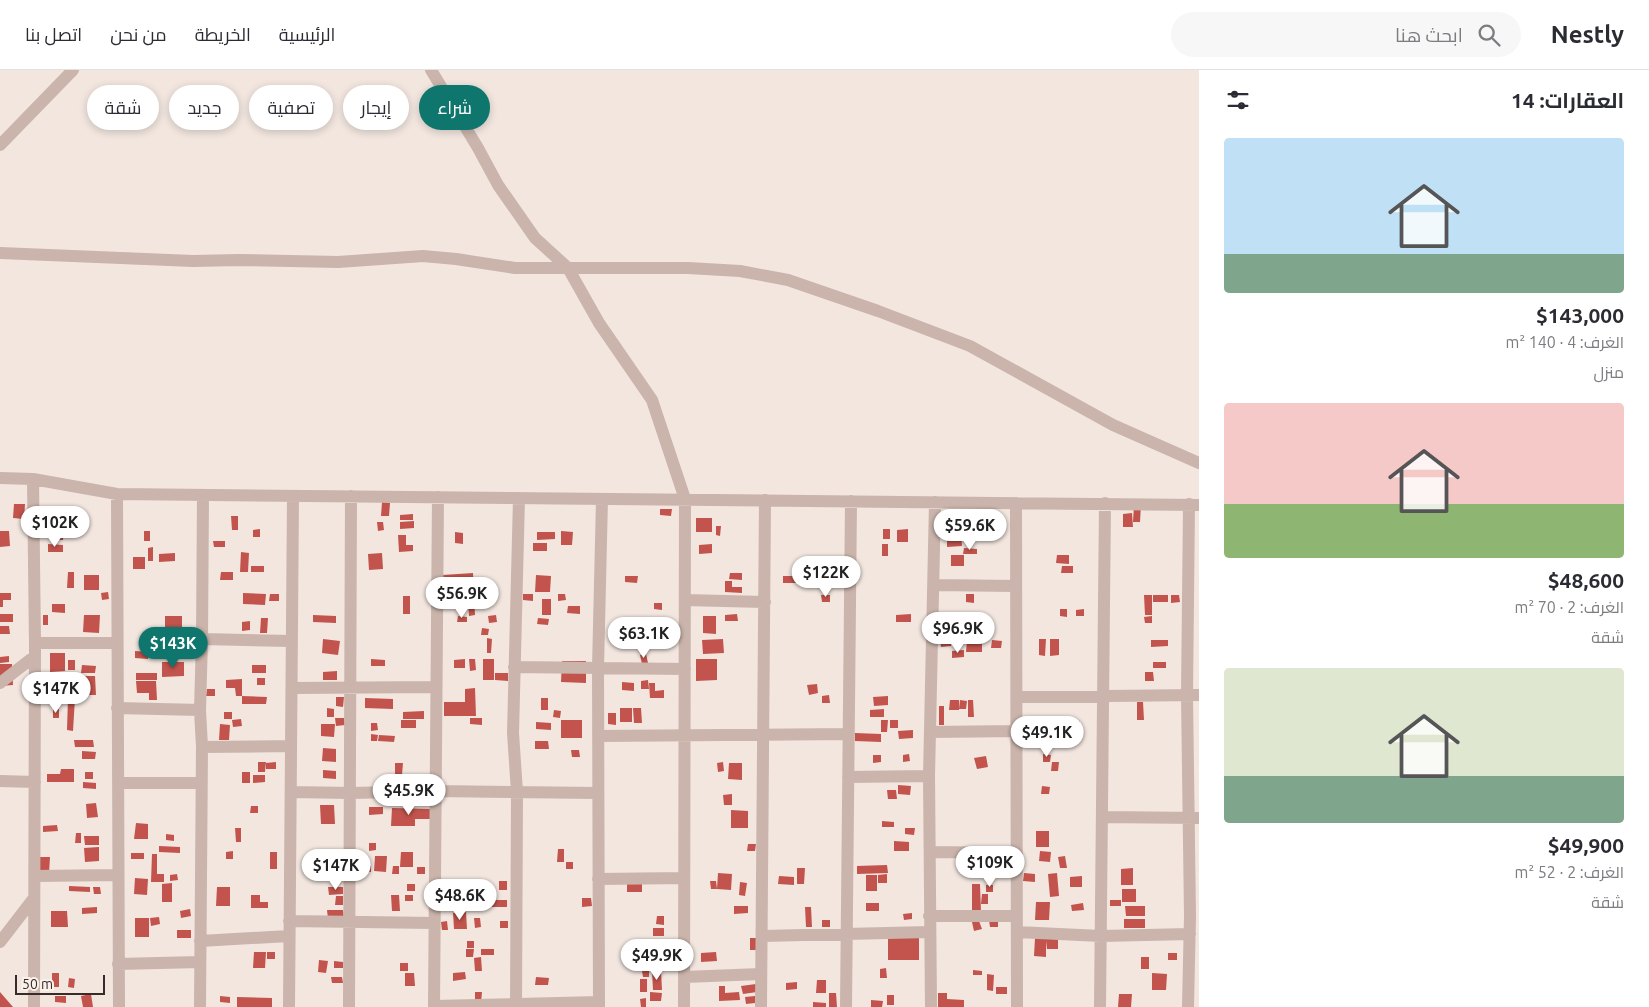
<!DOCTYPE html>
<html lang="ar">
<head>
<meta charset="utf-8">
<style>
  body { margin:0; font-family:Ubuntu,Cairo,sans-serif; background:#f7f7f7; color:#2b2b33; direction:rtl; height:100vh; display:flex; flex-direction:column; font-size:19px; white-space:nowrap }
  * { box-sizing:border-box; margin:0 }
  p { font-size:16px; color:#7c7c81 }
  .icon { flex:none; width:28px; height:28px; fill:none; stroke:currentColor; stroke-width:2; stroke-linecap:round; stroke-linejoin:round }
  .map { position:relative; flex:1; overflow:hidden; direction:ltr }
  .drawer { display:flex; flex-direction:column; background:#fff; width:450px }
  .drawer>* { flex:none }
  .banner { position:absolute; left:15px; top:15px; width:475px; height:45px; direction:rtl; display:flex; gap:10px }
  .scale { position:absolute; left:15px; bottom:12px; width:90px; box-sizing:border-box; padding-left:5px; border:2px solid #382c2a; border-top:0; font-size:14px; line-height:18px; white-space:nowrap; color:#382c2a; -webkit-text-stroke:4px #faf1eb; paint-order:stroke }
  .price { position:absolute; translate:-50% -42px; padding:0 11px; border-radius:18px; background:#fff; color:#222; font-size:16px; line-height:32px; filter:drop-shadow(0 1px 2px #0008) }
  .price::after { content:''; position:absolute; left:50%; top:30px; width:15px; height:11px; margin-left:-8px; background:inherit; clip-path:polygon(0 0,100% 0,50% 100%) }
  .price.on { background:#0f766e; color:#fff }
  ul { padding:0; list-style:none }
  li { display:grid; align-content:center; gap:10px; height:265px; padding:0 25px }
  li span { display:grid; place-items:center; height:155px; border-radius:5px; color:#555 }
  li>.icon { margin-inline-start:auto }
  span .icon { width:90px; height:90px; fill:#fffc; stroke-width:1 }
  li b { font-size:21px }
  h2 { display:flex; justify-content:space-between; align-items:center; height:60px; padding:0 25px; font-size:21px }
  .chip { padding:0 18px; border-radius:22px; background:#fff; box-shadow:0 2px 8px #0003; font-size:18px; line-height:45px }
  .chip.on { background:#0f766e; color:#fff }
  header { display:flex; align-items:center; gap:30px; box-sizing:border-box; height:70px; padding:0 25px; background:#fff; border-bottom:1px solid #e1e1e2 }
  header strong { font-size:24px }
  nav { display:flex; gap:28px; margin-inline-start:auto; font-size:18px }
  .search { width:350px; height:45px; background:#f7f7f7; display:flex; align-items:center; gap:12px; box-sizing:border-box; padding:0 18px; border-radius:28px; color:#7c7c81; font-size:19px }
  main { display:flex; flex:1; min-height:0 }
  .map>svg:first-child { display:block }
  .building { fill:#c2544d }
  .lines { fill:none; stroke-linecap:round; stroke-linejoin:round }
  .minor { stroke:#cab4ab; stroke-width:12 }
</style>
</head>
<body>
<header>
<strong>Nestly</strong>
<div class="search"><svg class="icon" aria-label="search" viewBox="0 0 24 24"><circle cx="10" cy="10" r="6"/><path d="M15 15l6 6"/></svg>ابحث هنا</div>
<nav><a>الرئيسية</a><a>الخريطة</a><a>من نحن</a><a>اتصل بنا</a></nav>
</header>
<main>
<section class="drawer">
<h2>العقارات: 14<svg class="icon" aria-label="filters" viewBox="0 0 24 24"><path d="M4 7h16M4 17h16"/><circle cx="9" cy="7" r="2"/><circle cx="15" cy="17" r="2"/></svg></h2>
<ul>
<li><span style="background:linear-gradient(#bfe0f5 75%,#7fa58c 0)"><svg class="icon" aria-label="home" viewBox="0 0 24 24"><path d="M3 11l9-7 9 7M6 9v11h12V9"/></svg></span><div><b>$143,000</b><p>الغرف: 4 · 140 m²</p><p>منزل</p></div></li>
<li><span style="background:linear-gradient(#f6c9c9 65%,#8fb573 0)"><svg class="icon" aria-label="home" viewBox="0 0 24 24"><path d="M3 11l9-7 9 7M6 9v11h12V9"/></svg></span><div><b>$48,600</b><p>الغرف: 2 · 70 m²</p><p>شقة</p></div></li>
<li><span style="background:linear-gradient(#dfe7d0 70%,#7fa58c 0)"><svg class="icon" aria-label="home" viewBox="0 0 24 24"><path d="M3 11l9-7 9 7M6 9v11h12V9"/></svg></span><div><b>$49,900</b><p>الغرف: 2 · 52 m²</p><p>شقة</p></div></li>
</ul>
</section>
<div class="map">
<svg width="1199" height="937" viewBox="0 0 1199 937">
  <rect width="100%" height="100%" fill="#f2e6df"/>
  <!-- building -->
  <path class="building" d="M382,432L390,433L389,446H381Z
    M14,434H25L24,449L13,448Z
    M1134,435H1141L1140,452H1133Z
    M660,439H672L671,446L660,445Z
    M1132,443L1133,457H1123V444Z
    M413,444V450H400V445Z
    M231,446H238V460H232Z
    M696,448H712V462H696Z
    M414,451V458L400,459V452Z
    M377,452H383L384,460L378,461Z
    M716,456H721L720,466L716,465Z
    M260,459V467H253V460Z
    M883,459H890V469H883Z
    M908,459V472H897V460Z
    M55,460L64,461L63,470H55Z
    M0,461H9L10,476L0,477Z
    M144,461H150V471H144Z
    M561,461L573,462L572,475H561Z
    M455,462L463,463V474L455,473Z
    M537,462H555V469L537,470Z
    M961,462L962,476L947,477V468H938V463Z
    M971,462L978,463V470L970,469Z
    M398,465H406V475H413V481L399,482Z
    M213,471H225V477H214Z
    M533,473H547V481H533Z
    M48,474L63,475V482H48Z
    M712,474V483L699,484V475Z
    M882,474H888V486H882Z
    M153,477V491H148V478Z
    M964,478L977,479V484H963Z
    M241,482L249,483L248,502H240Z
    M175,483V491L159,492V484Z
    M382,483L383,499L369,500L368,484Z
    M951,485H964V496H951Z
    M1057,485H1069V494L1056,493Z
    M133,487H145V499H133Z
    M251,496H264V502H251Z
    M1062,496H1073V503H1061Z
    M68,502H74V518H67Z
    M221,502H233V510H220Z
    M473,503L475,545L469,546L468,532H466L465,511L444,512L443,505Z
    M730,503H742V510L729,509Z
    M84,505H99V520H84Z
    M536,505L551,506L550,522H535Z
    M625,506H638L637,513L625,512Z
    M783,506H797V513H783Z
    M725,511H732V517H742V523L725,522Z
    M108,522L109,529L102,530L101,523Z
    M0,523H11V530H3V537H0Z
    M243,523L266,524L265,535L243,534Z
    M270,524H279V531H269Z
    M523,524H533V531L523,530Z
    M558,524H565L566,530L558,531Z
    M966,524H974V533L966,532Z
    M821,525H830V532H822Z
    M1144,525H1152V545H1145Z
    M1153,525H1168V532H1153Z
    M1171,525H1179L1180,532L1171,533Z
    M403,526H410V544H403Z
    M542,529H551V545H542Z
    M654,533H662V540L654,539Z
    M52,534H65V543L52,542Z
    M568,536H580V544L567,543Z
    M1060,539H1067V547L1060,546Z
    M1084,539V546H1076V540Z
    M0,544H13V552H0Z
    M737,544L738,551H725V545Z
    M911,544V552H896V545Z
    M43,545H48V555H43Z
    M84,545H100L99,563L83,562Z
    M313,545L336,546V553L313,552Z
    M496,545L497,552L489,553L488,546Z
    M165,546H182V563H165Z
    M458,546L467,547V552H457Z
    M703,546H716V564L703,563Z
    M982,546V556L974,557L973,547Z
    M1152,546V553H1145L1144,547Z
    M642,547H648L649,555H643Z
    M261,548H268L267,563H260Z
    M538,548L549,549L548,555L537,554Z
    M250,551V560L242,561V552Z
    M0,556H9L10,564H0Z
    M643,556L650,557L649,568L642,567Z
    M667,557V565H659V558Z
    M482,558L489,559L488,565H481Z
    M951,567V576L941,577L940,568Z
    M953,567L961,568L960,575L952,574Z
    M487,568L492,569L491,583H487Z
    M618,568L632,569L631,576L618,575Z
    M166,569H179V586H166Z
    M323,569L340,571L338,585L322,583Z
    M635,569H641V579H634Z
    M723,569L724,583L703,584L702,570Z
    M1039,569H1046L1045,586L1039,585Z
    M1050,569H1059V585L1050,586Z
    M967,570L982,571V582H966Z
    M992,570L1002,571L1001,578H991Z
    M1151,570H1168V576L1151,577Z
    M964,580V587L952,588V581Z
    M135,581L149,582L148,589L135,588Z
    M152,581L163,582L162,588H152Z
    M50,583H65V601L50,602Z
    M646,584L648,593L642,594L640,585Z
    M9,586V592L0,593V587Z
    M371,589L385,590V596H371Z
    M465,589V598H454V590Z
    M469,589H475L476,600L470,601Z
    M483,589H494V610H483Z
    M696,589H717V610L696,611Z
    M68,590H75V600H68Z
    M562,591H586V613L561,612Z
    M162,592H184V606L162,607Z
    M1153,592H1166V598H1153Z
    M0,594H12L13,615L0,616Z
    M82,595L96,596L95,603H81Z
    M252,595H266V603H252Z
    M337,601V610H323V602Z
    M1145,602H1153L1154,611H1145Z
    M136,603H157V610H136Z
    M495,603H508V611L495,610Z
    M82,606H95L96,625H82Z
    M257,608H265V615H257Z
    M242,609V626H236L235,618H226V610Z
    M55,610H66V626H55Z
    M648,610L649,619H641V611Z
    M136,611H156L157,630H149V623H137Z
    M622,612L634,613V621L622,620Z
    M649,613H655V621L664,620V628H650Z
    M817,614L818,623L809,625L807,615Z
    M475,618L476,646H444V632H465V619Z
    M207,619H215V626H206Z
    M44,620L53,621V625H43Z
    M829,625L830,633H822V626Z
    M242,626L267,627L266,634H242Z
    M888,626V635L874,636L873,627Z
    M336,627H344L343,637L336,636Z
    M68,628H75L73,661L67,660Z
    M365,628L393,629V639L365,638Z
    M541,628H548V640H541Z
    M950,630H959V640H949Z
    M960,630L967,631L966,639H959Z
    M968,630H973L974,647H968Z
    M1137,632H1143L1144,650H1137Z
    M939,636H944V655H939Z
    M327,638L334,639V647H327Z
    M620,638H632V652H620Z
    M633,638H641L642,653H634Z
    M53,639H59V648H53Z
    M884,639V647H870V640Z
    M554,640L561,641L560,648L553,647Z
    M424,641V649H403V642Z
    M224,642H232V649H224Z
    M608,643H616V655L608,654Z
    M335,648H344L345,655L336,656Z
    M470,648H482V655L470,654Z
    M241,649L242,656L233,657L232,650Z
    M401,650H416V658H401Z
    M561,650H582V668H561Z
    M881,650H888L887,662H881Z
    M890,650H898V658H890Z
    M1065,650L1080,651V662L1065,661Z
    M536,652L551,653V660L536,659Z
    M371,653H377L378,660L371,661Z
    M220,654L230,655L229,670H219Z
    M321,654H335L334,667L321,666Z
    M913,660V668L899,669L898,661Z
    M855,663L881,664V672L855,671Z
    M371,664L378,665L377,671H371Z
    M379,665L395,666L394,672L378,671Z
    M74,670H93L94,677H75Z
    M535,671H548L549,679H535Z
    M323,678L336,679V692L322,691Z
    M571,680H579L580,687H572Z
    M82,681L96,682L95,689H82Z
    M909,684L910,691L903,692V685Z
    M1043,684L1051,685L1050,692H1043Z
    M873,685H881V692L873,693Z
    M986,686L988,697L977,699L974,688Z
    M258,692H266L265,702H258Z
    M276,692V699H266V693Z
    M723,692L724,701L718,702L717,693Z
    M1052,692H1059L1058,701H1051Z
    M395,693H403L402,705L395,704Z
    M729,693H742V710L728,709Z
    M61,699H74V712H47V704H60Z
    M323,700L336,701V709L323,708Z
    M85,702H93V709H85Z
    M242,702H250V713H242Z
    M253,705H265V712L253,713Z
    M83,712L96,713V719L83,718Z
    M898,715L911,716L910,725L898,724Z
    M1042,716L1050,717L1049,724H1041Z
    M887,720H896L897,729H888Z
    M732,724V735H724L723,725Z
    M96,733L98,747L87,748L86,734Z
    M320,735H334L335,754H321Z
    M251,736H258V743H250Z
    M369,737H383V744L369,745Z
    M392,738L431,739V749H415V756H391Z
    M731,740L748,741V758H731Z
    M882,751L894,752V757H882Z
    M136,753L148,754V769H134Z
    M57,755L58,761L43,762V756Z
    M235,758H241V772H236Z
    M905,758H915L914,765L905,764Z
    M1036,761H1049V777H1036Z
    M76,763H81V773H75Z
    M166,764L174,765V771L166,770Z
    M84,766H99V775H85Z
    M894,771L909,772V781H894Z
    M369,773H376V780L369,781Z
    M748,774H756L755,781H747Z
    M159,776L180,777V783L159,782Z
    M99,777V791L85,792L84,778Z
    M558,779H564V792H557Z
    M233,781V789H226V782Z
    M1040,781L1051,782L1050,792L1039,791Z
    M270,782H277V799H270Z
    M401,782H413V797H400Z
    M131,783H144V789H131Z
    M152,784H157V804H164V812H151Z
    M375,786H387L386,802L374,801Z
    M1065,786L1067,798H1060L1058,787Z
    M39,787H50L49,803H39Z
    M566,792H573V799H566Z
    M887,795L888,803L857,804V796Z
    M361,796H371V802H361Z
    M393,796H399V804H392Z
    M417,797H425V804H417Z
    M797,798H805L804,814H797Z
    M1133,798V815H1121V799Z
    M718,803L732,804L731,820L717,819Z
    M1024,803L1035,804V812L1023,811Z
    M1057,803L1059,826L1050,827L1048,804Z
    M177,804L178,810L170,811V805Z
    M887,804V813H878V805Z
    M866,805H877V821H866Z
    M779,806L794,807V815L778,814Z
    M1082,806V817H1070V807Z
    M135,808L148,809L147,825L134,824Z
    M499,811H507V820H499Z
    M710,811H716L717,819H711Z
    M485,812V819H494L495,830H507V837H489V832H476V813Z
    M740,812L747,813L745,826L739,825Z
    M172,813V832H162V814Z
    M627,813L642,814V822H627Z
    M407,814H415V821H407Z
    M972,814H980L981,842H972Z
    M986,815H993V822H986Z
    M69,816L90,817V822L69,821Z
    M93,817H100L101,824H94Z
    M217,817H230V836H216Z
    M328,817H343V824L329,825Z
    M1122,819H1136V832H1122Z
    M982,824H988V834H981Z
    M251,825H260V832H268V838H251Z
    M391,825H399L400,841H392Z
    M405,825H413V831H405Z
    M336,826H343V835H335Z
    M582,828H591L592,836L582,837Z
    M1110,830H1121V836H1110Z
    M1036,832H1050L1049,850H1035Z
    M866,833H879V841H866Z
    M1083,833L1084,840L1072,841L1071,835Z
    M734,836H748V843L734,844Z
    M1125,836H1145V846H1126Z
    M97,837V843L82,844V838Z
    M805,837H811L812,857H806Z
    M190,839L191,846L181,848L180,841Z
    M327,840H343L344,849H328Z
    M51,841H67L68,857H51Z
    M466,842L467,859H454L453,843Z
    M912,843V849L904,850L903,844Z
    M657,846H664V855L656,854Z
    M159,847L160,854L151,856L150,848Z
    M135,848H149V867H135Z
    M474,848H480L481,857L475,858Z
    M1124,849H1145V858H1124Z
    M822,850H830V857H822Z
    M989,850H998V857H990Z
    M447,851L448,860H442L441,852Z
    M500,851H508V858H500Z
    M979,851L982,859L974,861L972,852Z
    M653,858H664V866H653Z
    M177,860H191V868H177Z
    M888,865L919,866V890H888Z
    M750,868H758V880H750Z
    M1035,868H1058V879H1047L1046,871V887L1034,886Z
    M467,871H474V878H467Z
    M466,879H474L473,887H466Z
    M481,879H494V885H481Z
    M674,879V886L663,887V880Z
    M254,882H266L265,898H253Z
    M267,882H275V889H267Z
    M649,882H661V898H648Z
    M716,882L717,891L701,892V883Z
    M1168,883H1177V890H1168Z
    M481,887L482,901H475L474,888Z
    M1141,887H1149V899H1141Z
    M319,890L328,891L326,903L318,902Z
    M334,891L343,892V898H334Z
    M400,893H408V901H400Z
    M886,898L887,908H880V899Z
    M973,900L982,901V905H973Z
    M642,901H649V907H643Z
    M652,901H661L662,920H653Z
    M465,902L466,909L453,911V903Z
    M52,903H59V917H52Z
    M405,903H414L415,916H405Z
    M1152,903L1167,904L1166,920H1152Z
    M987,904L994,905L993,921L987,920Z
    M331,907H342L343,913H332Z
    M536,907L549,908L548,915H535Z
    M69,908L75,909L74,918L68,917Z
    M640,909H647V922H640Z
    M817,910H826V923H816Z
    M797,912V919L786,920V913Z
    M756,914L757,922L743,924L741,916Z
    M719,916H725V923L739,922L740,930L719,931Z
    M996,917H1007V924H996Z
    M0,922L13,937H0Z
    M475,922H482L481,933L475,932Z
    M650,922L662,923L661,931H650Z
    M829,923H836L837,937H829Z
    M938,923H947V929L964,930V937H938Z
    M91,924L93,937H83L81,926Z
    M1119,924H1132L1131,937H1118Z
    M887,925H894V935H887Z
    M55,926H66V933L55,932Z
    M220,926L230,927V933L220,932Z
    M755,926V933L746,934L745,927Z
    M237,927L272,928V937H237Z
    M646,928V937H641L640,929Z
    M871,930L883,931L882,937H871Z
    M813,932L826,933V937H813Z"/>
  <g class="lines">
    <!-- minor -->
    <path class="minor" d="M431,0L478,78L498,115L535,168L568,198L599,253L652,330L685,429L684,937
      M0,75L73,0
      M0,183L193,191L239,190L338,192L423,186L456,189L515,198H688L740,201L788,210L878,241L970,276L1113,355L1199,393
      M0,408L33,409L117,424L1199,435
      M33,409L35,573L34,937
      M117,424L119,937
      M1016,433L1017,937
      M934,515L1016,516
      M685,530L765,532
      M202,569L291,571
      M35,573H117
      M514,597L685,599
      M0,613L35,586
      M292,618L436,617
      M1017,627L1199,625
      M117,638L200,640
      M930,662L1017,661
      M598,666C682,666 765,664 849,664
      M202,677L291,676
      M848,707L929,706
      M0,711L35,712
      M118,713H201
      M291,722L351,723L436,721L598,723
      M1102,747L1199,748
      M930,782L1017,783
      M35,806L118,805
      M598,809L684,808
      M929,846H1017
      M289,851L434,853
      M1017,862L1101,866L1190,864
      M762,866L929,862
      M200,871L289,866
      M0,872L34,828
      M118,894L200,892
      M684,907L761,904
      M434,936L599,932
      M200,937L202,677L200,640L202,569L203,425
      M289,937L293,426
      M349,937L351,426
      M434,937L438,427
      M516,937L517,722L513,663L519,428
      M599,937L598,598L602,429
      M761,937L765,430
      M846,937L851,431
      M931,937L929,706L935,432
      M1100,937L1105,433
      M1188,937L1190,846L1187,625L1189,434"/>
  </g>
</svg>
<div class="scale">50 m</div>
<b class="price" style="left:55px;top:478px">$102K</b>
<b class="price" style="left:970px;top:481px">$59.6K</b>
<b class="price" style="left:826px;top:528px">$122K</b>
<b class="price" style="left:462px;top:549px">$56.9K</b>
<b class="price" style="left:958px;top:584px">$96.9K</b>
<b class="price" style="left:644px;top:589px">$63.1K</b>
<b class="price on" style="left:173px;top:599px">$143K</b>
<b class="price" style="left:56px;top:644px">$147K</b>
<b class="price" style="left:1047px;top:688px">$49.1K</b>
<b class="price" style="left:409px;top:746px">$45.9K</b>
<b class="price" style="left:990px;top:818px">$109K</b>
<b class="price" style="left:336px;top:821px">$147K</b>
<b class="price" style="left:460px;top:851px">$48.6K</b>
<b class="price" style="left:657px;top:911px">$49.9K</b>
<div class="banner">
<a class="chip on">شراء</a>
<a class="chip">إيجار</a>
<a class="chip">تصفية</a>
<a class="chip">جديد</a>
<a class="chip">شقة</a>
</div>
</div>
</main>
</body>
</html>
